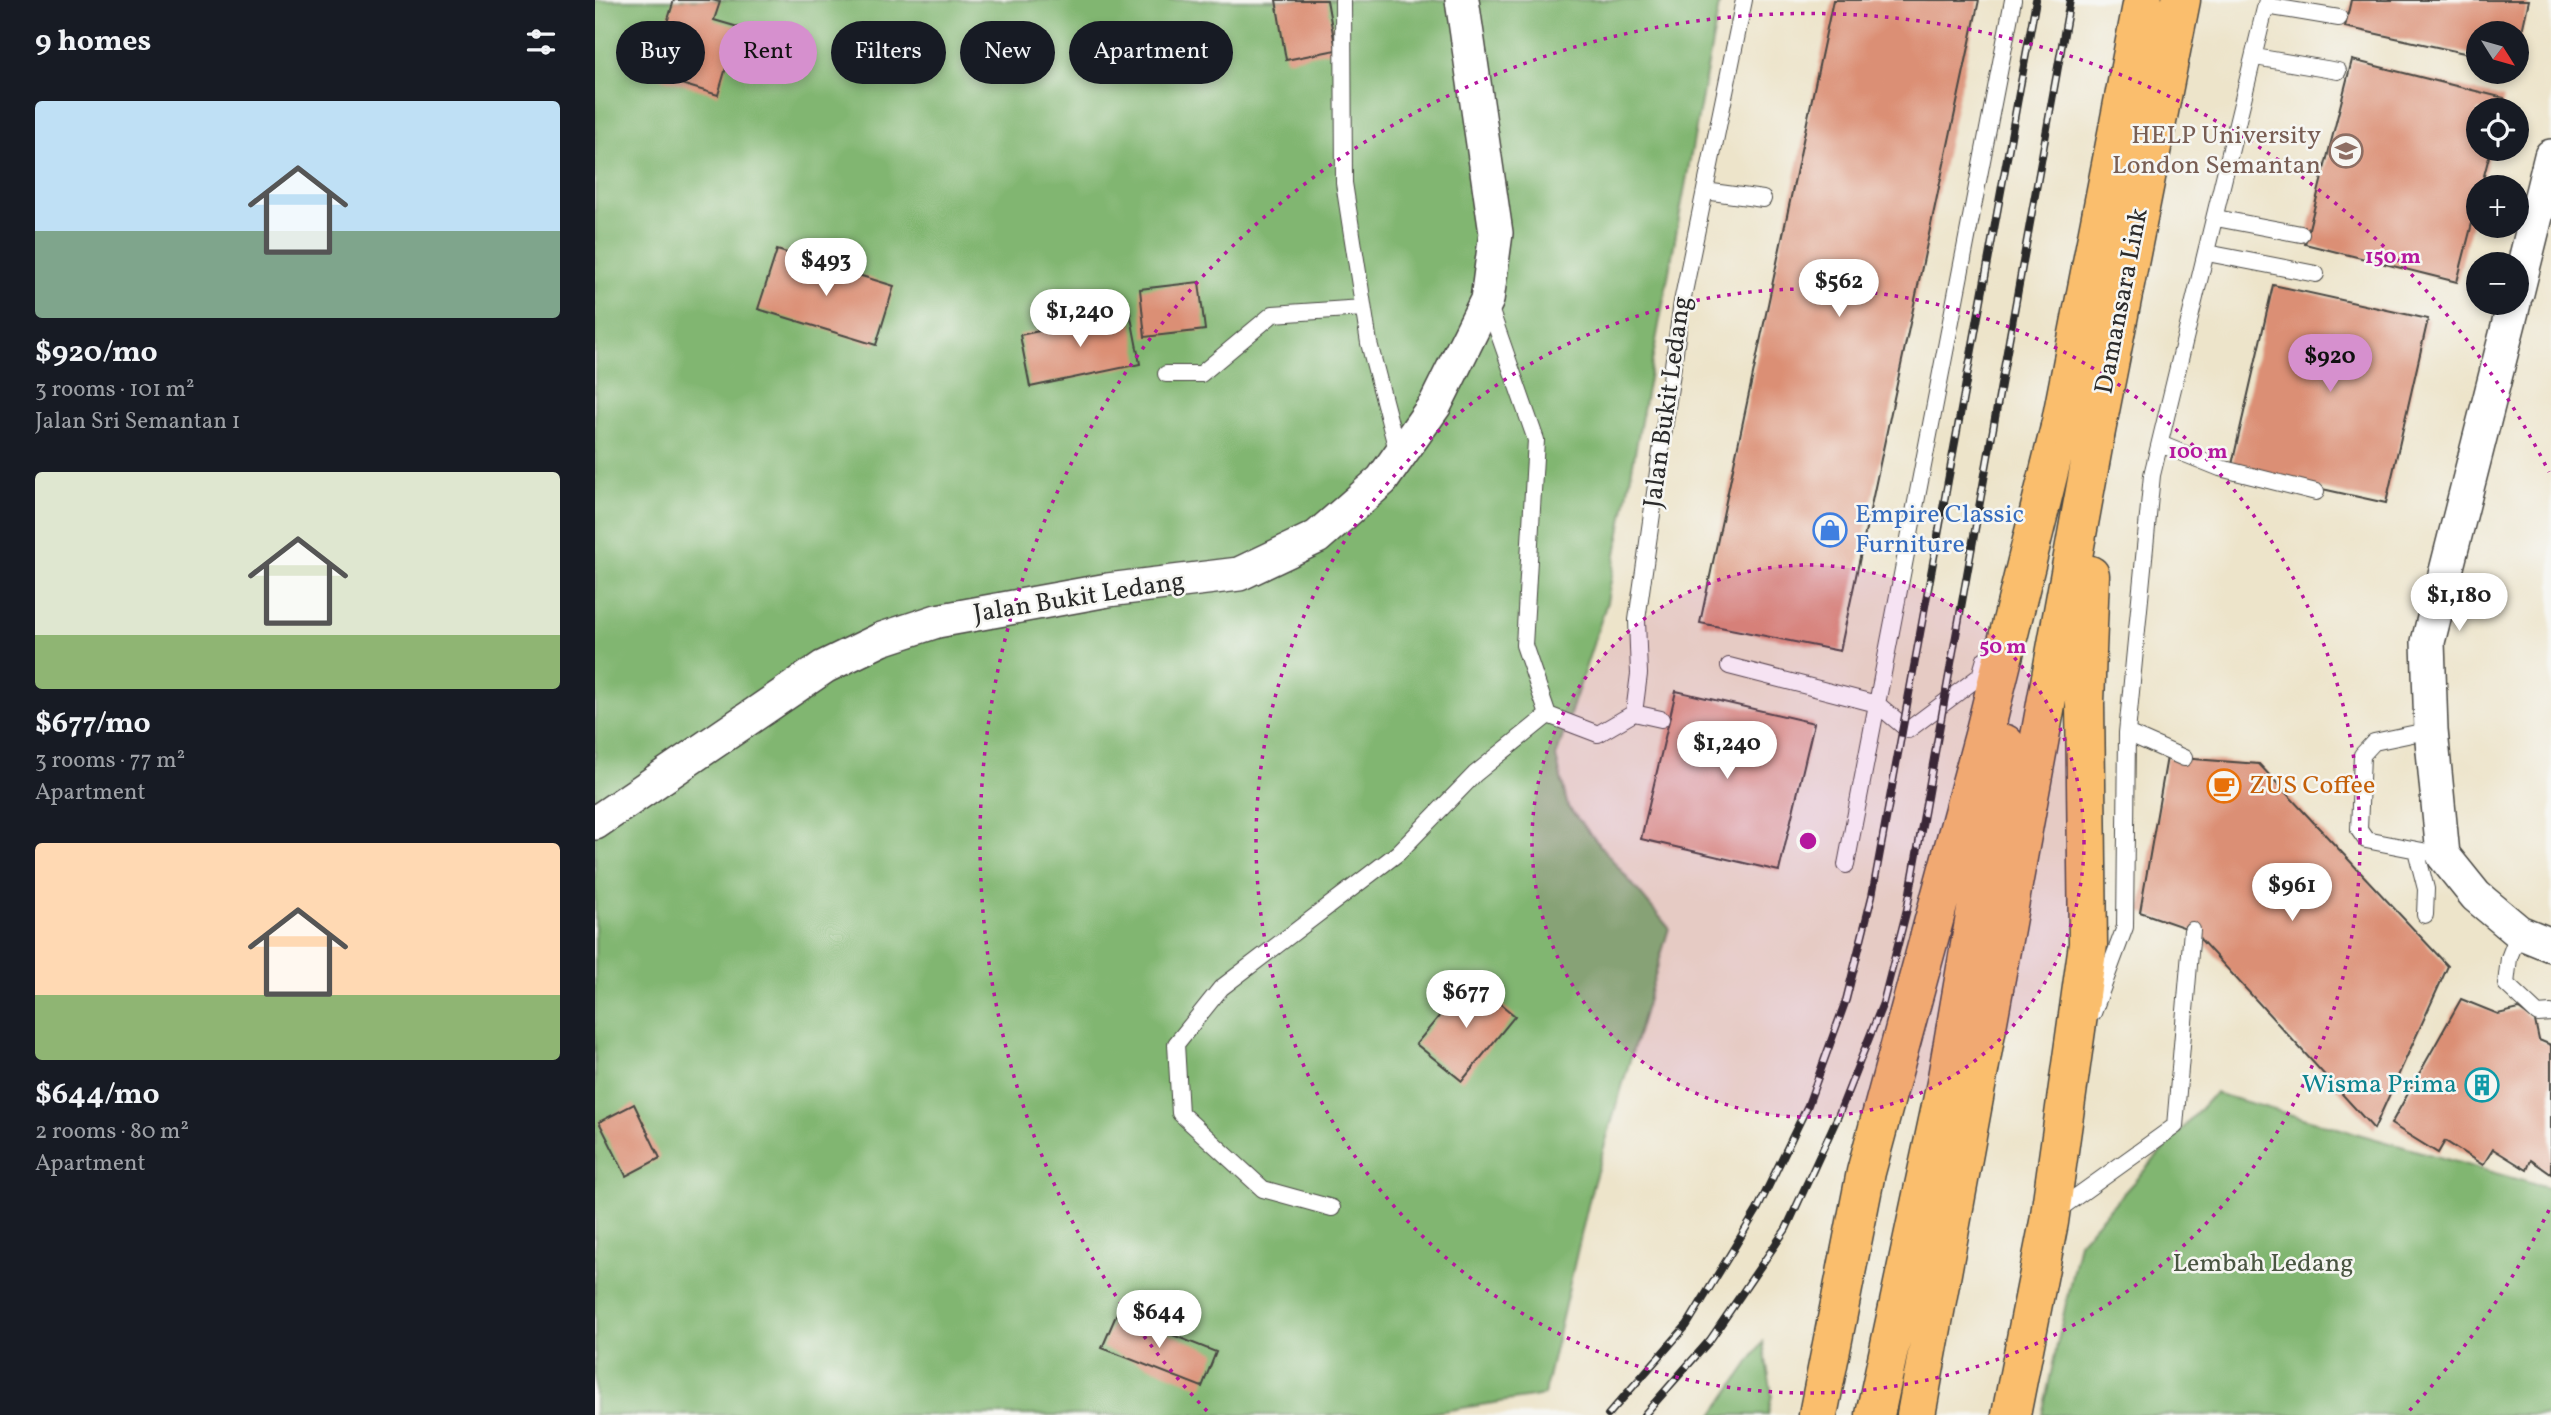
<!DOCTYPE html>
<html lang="en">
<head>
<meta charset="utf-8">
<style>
  body { margin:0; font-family:Vollkorn,serif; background:#20242c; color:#f1f3f6; height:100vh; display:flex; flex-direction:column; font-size:26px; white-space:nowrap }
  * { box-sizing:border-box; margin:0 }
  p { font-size:23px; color:#9ea1a6 }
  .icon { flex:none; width:38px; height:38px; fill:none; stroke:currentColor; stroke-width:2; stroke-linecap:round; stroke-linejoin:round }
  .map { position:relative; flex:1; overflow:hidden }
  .panel { display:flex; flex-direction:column; background:#171b24; width:595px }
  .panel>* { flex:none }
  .guide { position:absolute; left:21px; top:21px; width:665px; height:63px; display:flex; gap:14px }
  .needle { width:46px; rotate:127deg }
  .fabs { position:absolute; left:1871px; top:21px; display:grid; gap:14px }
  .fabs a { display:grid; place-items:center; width:63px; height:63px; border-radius:50%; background:#171b24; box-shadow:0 4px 10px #0003; font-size:35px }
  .price { position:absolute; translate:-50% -60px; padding:0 16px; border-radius:24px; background:#fff; color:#222; font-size:23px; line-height:46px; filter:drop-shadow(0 2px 4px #0008) }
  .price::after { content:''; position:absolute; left:50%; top:42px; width:21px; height:16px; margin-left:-10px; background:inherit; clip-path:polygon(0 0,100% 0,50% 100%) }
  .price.selected { background:#d690ce; color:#111 }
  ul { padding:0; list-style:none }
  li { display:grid; align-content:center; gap:14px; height:371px; padding:0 35px }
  li span { display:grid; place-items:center; height:217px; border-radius:7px; color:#555 }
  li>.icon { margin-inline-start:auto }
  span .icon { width:126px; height:126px; fill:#fffc; stroke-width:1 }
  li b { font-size:30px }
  h2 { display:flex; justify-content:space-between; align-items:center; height:84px; padding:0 35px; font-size:30px }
  .chip { padding:0 24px; border-radius:32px; background:#171b24; box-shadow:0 4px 10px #0003; font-size:24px; line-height:63px }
  .chip.selected { background:#d690ce; color:#111 }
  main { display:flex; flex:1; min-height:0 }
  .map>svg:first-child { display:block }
  .forest { fill:#81b671; stroke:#56704e; stroke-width:2 }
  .building { fill:#db8f75 }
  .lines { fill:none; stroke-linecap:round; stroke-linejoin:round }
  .lane-casing { stroke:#484743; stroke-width:18 }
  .street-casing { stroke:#484743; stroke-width:36 }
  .primary-casing { stroke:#484743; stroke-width:41 }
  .highway-casing { stroke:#484743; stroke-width:41 }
  .lane { stroke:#fff; stroke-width:16 }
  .street { stroke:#fff; stroke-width:33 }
  .primary { stroke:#fabe6d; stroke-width:38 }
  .highway { stroke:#fabe6d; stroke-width:38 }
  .rail-casing { stroke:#2b2b2b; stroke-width:8 }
  .rail { stroke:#f6f6f2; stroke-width:5; stroke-dasharray:16; stroke-linecap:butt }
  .ring { fill:none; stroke:#b5179e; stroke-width:3.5; stroke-dasharray:3.5 7 }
  .labels { text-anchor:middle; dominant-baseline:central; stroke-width:5; stroke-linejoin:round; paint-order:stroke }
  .education-label { font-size:26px; fill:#785e54; stroke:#f6f6f2; text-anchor:end }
  .street-label { font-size:26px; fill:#2b2b2b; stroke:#f6f6f2 }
  .shop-label { font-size:26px; fill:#366cbe; stroke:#f6f6f2; text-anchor:start }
  .food-label { font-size:26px; fill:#c56008; stroke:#f6f6f2; text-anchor:start }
  .culture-label { font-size:26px; fill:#0d838f; stroke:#f6f6f2; text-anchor:end }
  .park-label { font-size:26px; fill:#495541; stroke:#f6f6f2 }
  .centre { fill:#b5179e; stroke:#f6f6f2; stroke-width:3.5 }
  .ring-label { font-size:21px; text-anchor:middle; font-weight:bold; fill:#b5179e; stroke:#f6f6f2; stroke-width:5; stroke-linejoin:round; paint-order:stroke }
</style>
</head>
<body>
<main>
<section class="panel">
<h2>9 homes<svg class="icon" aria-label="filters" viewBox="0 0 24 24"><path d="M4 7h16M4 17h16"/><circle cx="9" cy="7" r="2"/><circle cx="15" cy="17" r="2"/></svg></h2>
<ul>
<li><span style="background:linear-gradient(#bfe0f5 60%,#7fa58c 0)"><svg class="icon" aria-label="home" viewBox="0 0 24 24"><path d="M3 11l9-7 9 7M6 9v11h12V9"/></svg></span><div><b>$920/mo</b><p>3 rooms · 101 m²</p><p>Jalan Sri Semantan 1</p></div></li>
<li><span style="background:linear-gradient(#dfe7d0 75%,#8fb573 0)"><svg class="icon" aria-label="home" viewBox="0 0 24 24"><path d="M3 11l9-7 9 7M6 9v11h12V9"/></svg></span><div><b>$677/mo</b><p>3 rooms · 77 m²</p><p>Apartment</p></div></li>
<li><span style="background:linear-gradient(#ffd9b3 70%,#8fb573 0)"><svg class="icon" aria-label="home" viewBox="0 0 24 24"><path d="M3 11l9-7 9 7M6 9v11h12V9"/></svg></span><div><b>$644/mo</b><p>2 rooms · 80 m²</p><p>Apartment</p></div></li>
</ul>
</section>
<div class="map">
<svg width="1956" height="1415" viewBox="0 0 1956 1415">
  <rect width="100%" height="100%" fill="#f6f6f2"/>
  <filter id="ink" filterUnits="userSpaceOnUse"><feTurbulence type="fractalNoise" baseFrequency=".0143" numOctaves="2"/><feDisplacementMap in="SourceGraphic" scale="14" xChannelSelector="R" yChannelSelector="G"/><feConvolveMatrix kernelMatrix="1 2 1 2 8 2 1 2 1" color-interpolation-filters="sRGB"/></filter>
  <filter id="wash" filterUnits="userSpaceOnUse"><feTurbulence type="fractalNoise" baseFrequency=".00686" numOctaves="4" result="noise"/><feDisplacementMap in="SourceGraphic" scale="28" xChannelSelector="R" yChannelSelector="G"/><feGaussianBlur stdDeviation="1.57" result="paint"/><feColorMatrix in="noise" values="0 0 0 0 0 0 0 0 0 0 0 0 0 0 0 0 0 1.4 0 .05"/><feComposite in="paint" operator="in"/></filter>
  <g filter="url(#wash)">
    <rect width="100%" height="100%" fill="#ede4ca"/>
    <!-- forest -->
    <path class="forest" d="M0,0H1125L1012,602L961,757L973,807L1074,928L997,1188L949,1395L823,1415H0Z
      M1620,1093L1956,1189V1415H1447L1484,1242Z
      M1168,1342L1177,1395L1173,1415H1118Z"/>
    <g id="blocks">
      <!-- building -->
      <path class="building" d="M79,0H117L125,2L119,20L143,27L123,95L56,75Z
        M681,0H732L741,50L691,60Z
        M1238,0H1384L1245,651L1105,623Z
        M1756,0H1934L1923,49L1922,33H1883V56L1750,27Z
        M1757,60L1909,98L1906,110H1883V149H1896L1886,187H1883V200L1862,282L1710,244Z
        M182,250L299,286L281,345L163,309Z
        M604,282L610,330L550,337L545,289Z
        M1678,285L1833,319L1791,503L1636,469Z
        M535,312L545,364L435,387L425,335Z
        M1081,691L1219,723L1184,871L1046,839Z
        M1572,757L1664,764L1853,966L1779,1129L1597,930L1545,912Z
        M875,979L920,1016L867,1081L821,1044Z
        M1866,999L1903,1014L1924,1009L1940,1021L1944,1040L1956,1045V1174L1936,1160L1932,1170L1898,1149L1888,1165L1850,1141L1843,1153L1796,1124Z
        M39,1104L65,1158L31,1176L4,1122Z
        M522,1313L621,1352L607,1387L507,1348Z"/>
    </g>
  </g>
  <g filter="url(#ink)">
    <use href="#blocks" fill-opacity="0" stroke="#484743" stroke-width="2"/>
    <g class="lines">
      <defs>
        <path id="lane" d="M748,0L749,183L774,343L803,454
          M1671,6L1744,18
          M1660,57L1743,71
          M1110,191L1168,199
          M1621,218L1706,234
          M1612,253L1721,274
          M893,303L941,440L929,645L953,715
          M571,374H606L678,314L768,308
          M1565,444L1625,468L1721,492
          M1390,659L1385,676L1313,730L1282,704L1418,0
          M1134,666L1282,704L1251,865
          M1039,713L1066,719
          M1836,730L1779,742L1767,755L1764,830L1771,840L1848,855
          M1532,733L1589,758
          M1821,850L1831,889L1830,915
          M1924,932L1914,958L1911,984L1943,1014L1956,1013
          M1498,1013L1530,927L1532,733L1557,475L1672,0
          M737,1208L668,1189L585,1113L581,1044L626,988L803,853L880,774L953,715L1003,734L1039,713L1044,674L1042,620L1087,302L1149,0
          M1460,1212L1580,1126L1597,930"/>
        <path id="street" d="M1922,293L1956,156
          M1919,303L1833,642L1836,730L1848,855L1881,896L1924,932L1956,945
          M0,823L229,667L287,639L342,621L513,590L644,574L722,537L787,480L840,405L892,300L901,233L867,0"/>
        <path id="primary" d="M1223,1415L1271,1172L1389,735L1465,427
          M1280,1415L1351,1083L1410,744
          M1321,1415L1500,436
          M1416,1415L1454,1222L1493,944L1490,702L1495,575"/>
        <path id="highway" d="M1465,427L1548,0
          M1500,436L1586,0"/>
      </defs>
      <!-- lane casing -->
      <use href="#lane" class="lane-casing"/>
      <!-- street casing -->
      <use href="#street" class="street-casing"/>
      <!-- primary casing -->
      <use href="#primary" class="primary-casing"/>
      <!-- highway casing -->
      <use href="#highway" class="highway-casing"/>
      <!-- lane -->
      <use href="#lane" class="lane"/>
      <!-- street -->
      <use href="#street" class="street"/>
      <!-- primary -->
      <use href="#primary" class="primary"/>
      <!-- highway -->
      <use href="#highway" class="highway"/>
      <defs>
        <path id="rail" d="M1013,1415L1092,1325L1162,1210L1213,1105L1251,1000L1277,896L1441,0
          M1049,1415L1115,1340L1191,1229L1243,1116L1288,1003L1312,909L1475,0"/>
      </defs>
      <!-- rail casing -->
      <use href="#rail" class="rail-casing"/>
      <!-- rail -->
      <use href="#rail" class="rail"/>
    </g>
  </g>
  <!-- distance rings -->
  <circle cx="1213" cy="841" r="276" fill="#b5179e" fill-opacity=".12"/>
  <g class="ring">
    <circle cx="1213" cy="841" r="276"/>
    <circle cx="1213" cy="841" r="552"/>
    <path d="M1954 1210A828 828 0 0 1 1814 1411M612 1411A828 828 0 1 1 1954 472"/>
  </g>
  <!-- icons -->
  <defs>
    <symbol id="university-ring" viewBox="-11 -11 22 22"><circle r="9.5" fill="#f6f6f2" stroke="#8d6e63" stroke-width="1.5"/><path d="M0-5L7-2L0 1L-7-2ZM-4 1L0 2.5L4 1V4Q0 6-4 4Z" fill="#8d6e63"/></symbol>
    <symbol id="shop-ring" viewBox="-11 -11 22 22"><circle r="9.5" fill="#f6f6f2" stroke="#3f7fe0" stroke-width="1.5"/><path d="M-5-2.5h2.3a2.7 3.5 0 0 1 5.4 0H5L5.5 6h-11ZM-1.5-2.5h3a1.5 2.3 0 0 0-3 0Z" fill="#3f7fe0"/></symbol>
    <symbol id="cafe-ring" viewBox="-11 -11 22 22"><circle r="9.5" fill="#f6f6f2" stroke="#e8710a" stroke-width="1.5"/><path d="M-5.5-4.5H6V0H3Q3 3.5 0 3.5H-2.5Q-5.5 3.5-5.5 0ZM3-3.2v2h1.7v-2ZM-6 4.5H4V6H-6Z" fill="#e8710a"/></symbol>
    <symbol id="building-ring" viewBox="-11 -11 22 22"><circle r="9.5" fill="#f6f6f2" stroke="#0f9aa8" stroke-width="1.5"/><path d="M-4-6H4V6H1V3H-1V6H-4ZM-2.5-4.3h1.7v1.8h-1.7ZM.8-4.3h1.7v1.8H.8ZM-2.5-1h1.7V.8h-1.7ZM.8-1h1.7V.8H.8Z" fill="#0f9aa8"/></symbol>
  </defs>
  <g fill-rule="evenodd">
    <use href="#university-ring" x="1732" y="132" width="38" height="38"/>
    <use href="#shop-ring" x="1216" y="511" width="38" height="38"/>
    <use href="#cafe-ring" x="1610" y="767" width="38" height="38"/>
    <use href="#building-ring" x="1868" y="1066" width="38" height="38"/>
  </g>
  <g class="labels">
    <!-- education labels -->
    <g class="education-label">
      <text x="1726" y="136">HELP University<tspan x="1726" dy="30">London Semantan</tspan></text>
    </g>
    <!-- street labels -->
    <g class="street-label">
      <text transform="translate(1527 301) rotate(-79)">Damansara Link</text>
      <text transform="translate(1073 402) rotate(-82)">Jalan Bukit Ledang</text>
      <text transform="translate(484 598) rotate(-9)">Jalan Bukit Ledang</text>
    </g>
    <!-- shop labels -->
    <g class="shop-label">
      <text x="1260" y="515">Empire Classic<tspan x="1260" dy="30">Furniture</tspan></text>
    </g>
    <!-- food labels -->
    <g class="food-label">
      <text x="1654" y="786">ZUS Coffee</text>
    </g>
    <!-- culture labels -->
    <g class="culture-label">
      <text x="1862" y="1085">Wisma Prima</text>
    </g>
    <!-- park labels -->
    <g class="park-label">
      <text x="1668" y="1264">Lembah Ledang</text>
    </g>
  </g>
  <circle cx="1213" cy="841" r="10" class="centre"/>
  <g class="ring-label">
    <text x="1798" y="263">150 m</text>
    <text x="1603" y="458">100 m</text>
    <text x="1408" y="653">50 m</text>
  </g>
</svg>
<div class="fabs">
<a><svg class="needle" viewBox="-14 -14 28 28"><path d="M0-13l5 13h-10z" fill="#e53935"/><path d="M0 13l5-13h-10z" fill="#9ea1a6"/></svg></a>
<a><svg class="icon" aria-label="locate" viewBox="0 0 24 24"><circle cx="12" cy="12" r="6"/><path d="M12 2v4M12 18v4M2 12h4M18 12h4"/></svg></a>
<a>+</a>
<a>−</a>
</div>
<b class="price" style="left:231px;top:298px">$493</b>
<b class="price" style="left:1244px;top:319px">$562</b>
<b class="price" style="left:485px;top:349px">$1,240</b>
<b class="price selected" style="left:1735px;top:394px">$920</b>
<b class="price" style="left:1864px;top:633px">$1,180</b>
<b class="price" style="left:1132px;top:781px">$1,240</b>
<b class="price" style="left:1697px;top:923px">$961</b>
<b class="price" style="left:871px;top:1030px">$677</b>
<b class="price" style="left:564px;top:1350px">$644</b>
<div class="guide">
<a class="chip">Buy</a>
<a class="chip selected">Rent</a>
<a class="chip">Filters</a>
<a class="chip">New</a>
<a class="chip">Apartment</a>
</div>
</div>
</main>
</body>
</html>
